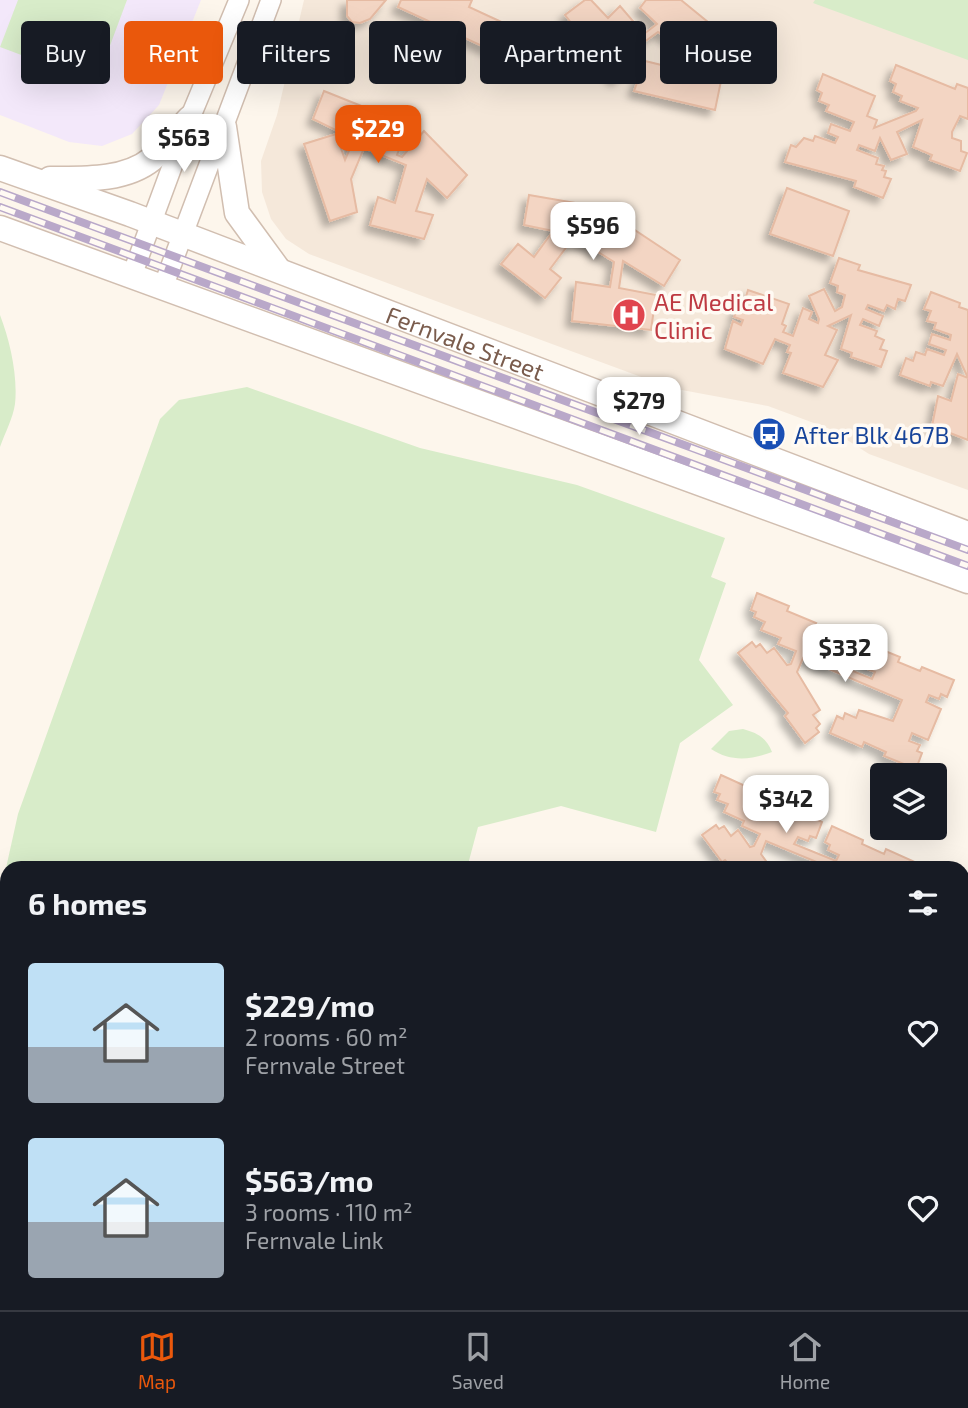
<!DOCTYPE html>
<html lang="en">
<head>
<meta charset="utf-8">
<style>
  body { margin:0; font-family:"Exo 2",sans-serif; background:#20242c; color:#f1f3f6; height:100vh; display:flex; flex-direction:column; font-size:26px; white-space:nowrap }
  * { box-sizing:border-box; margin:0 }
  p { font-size:23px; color:#9ea1a6 }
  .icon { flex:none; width:38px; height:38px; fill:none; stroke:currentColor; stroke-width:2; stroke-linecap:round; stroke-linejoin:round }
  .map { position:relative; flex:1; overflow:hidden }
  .side { position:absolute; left:0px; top:861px; width:970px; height:450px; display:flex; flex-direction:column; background:#171b24; border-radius:21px 21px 0 0; box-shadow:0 7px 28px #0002 }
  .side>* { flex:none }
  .top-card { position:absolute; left:21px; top:21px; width:928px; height:63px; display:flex; gap:14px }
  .tools { position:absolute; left:870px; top:763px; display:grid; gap:14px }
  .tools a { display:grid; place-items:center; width:77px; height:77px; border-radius:7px; background:#171b24; box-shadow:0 7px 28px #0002; font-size:35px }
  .price { position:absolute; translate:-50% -60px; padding:0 16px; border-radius:14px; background:#fff; color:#222; font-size:23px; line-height:46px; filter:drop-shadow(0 2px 4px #0008) }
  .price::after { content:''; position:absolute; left:50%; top:42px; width:21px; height:16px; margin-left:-10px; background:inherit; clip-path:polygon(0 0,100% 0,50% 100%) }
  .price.selected { background:#ea580c; color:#fff }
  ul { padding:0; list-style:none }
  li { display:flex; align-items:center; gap:21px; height:175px; padding:0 28px }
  li span { display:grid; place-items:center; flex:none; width:196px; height:140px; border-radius:7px; color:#555 }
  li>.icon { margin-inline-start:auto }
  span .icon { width:84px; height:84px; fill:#fffc; stroke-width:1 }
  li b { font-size:30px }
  h2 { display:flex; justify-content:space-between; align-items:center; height:84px; padding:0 28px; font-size:30px }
  .pill { padding:0 24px; border-radius:7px; background:#171b24; box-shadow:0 7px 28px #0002; font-size:24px; line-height:63px }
  .pill.selected { background:#ea580c; color:#fff }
  .dock { display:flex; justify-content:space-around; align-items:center; height:98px; border-top:2px solid #363941; background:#171b24; font-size:19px; color:#9ea1a6 }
  .dock a { display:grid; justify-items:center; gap:4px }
  .dock .selected { color:#ea580c }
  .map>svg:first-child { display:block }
  .residential { fill:#f5e8da }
  .education { fill:#f3e8fa }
  .green { fill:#d8ecc9 }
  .building { fill:#f3d5c3; stroke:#e6bba3; stroke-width:2; filter:url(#shadow) }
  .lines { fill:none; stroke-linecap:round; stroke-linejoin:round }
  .minor-casing { stroke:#d1beb0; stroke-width:22 }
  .tertiary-casing { stroke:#d1beb0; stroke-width:27 }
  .motorway-casing { stroke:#dad1cd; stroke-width:38 }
  .minor { stroke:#fff; stroke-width:19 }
  .tertiary { stroke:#fff; stroke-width:24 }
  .motorway { stroke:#f7b7a3; stroke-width:35 }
  .rail-casing { stroke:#b9a8c9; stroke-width:8 }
  .rail { stroke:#fffaf3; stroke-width:5; stroke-dasharray:16; stroke-linecap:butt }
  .labels { text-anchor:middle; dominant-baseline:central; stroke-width:7; stroke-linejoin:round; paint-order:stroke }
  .health-label { font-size:24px; fill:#be3a42; stroke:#fffaf3; text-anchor:start }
  .street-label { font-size:24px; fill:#7a5c4d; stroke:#fffaf3 }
  .transit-label { font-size:24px; fill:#164399; stroke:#fffaf3; text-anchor:start }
</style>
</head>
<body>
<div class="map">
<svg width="968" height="1310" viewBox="0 0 968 1310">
  <defs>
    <filter id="shadow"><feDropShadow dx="-6" dy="6" stdDeviation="3.5" flood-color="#0004"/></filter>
  </defs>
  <rect width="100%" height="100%" fill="#fdf6ec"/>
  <!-- residential -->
  <path class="residential" d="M304,0H968V490L869,454L830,429L768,406L671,388L309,254L286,239L271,219L262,192L261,161L277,115Z"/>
  <!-- education -->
  <path class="education" d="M0,0H201L159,105L132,134L102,146L69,142L0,115Z"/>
  <!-- green -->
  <path class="green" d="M18,0H127L96,83L0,47Z
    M815,0H968V60L813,3Z
    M0,315C10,341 18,376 15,404C13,418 5,433 0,447Z
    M247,387L420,448L577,485L725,538L711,577L726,583L699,660L733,705L680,743L656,832L561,806L478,827L467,868H7V1064L2,1063L0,895L18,814L160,419L179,400Z
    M743,729C757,733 766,737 772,752C750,760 731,762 711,749L729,731Z"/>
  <!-- building -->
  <path class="building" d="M347,0H386L370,19L360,23L352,22L347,16Z
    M401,0H472L469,7L508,25L495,52L398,7Z
    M585,0H591L608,18L620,6L644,34L657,24L640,8L646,0H681L736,45L720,65L693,51L687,72L721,81L715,110L634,91L645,61L682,70L687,48L658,32L628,54L635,64L616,80L565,15Z
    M896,65L955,89L957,84L968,88V119L960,116L952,132V138L961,141V151L967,153L960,171L930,160L932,155L913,147L922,120L897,132L907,154L891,160L880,138L875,151L859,145L857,150L878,158L876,164L884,166L882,170L886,171L884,177L891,179L883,198L854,187L856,181L785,162L791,145L796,147L804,138L813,141L815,136L835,143L838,137L828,133L831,124L850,131L854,122L826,111L829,105L819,101L822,93L817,90L823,74L875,96L867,116L877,120L874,128L916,111L918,108L900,101L902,96L893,92L896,84L890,81Z
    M324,91L409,125L397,155L402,157L424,131L467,175L447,198L427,179L416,211L433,215L424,239L370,225L378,197L395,203L406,165L364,148L351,179L357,212L330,221L304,144L336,134L345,160L354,139L313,119Z
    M787,188L849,211L833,256L770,234Z
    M529,195L593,206L583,235L587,237L603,209L680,260L664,286L623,261L619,288L656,295L651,330L572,321L576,282L610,287L614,262L574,237L550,269L561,278L545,298L501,264L518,244L534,257L553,231L524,225Z
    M839,258L860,265L858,270L911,285L905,301L898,299L895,309L887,305L884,311L868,305L866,309L883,316L879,326L863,319L860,325L877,331L875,336L884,340L880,349L887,351L881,367L851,357L852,353L841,349L851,315L828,326L837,330L825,355L838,360L823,387L783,373L791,353L787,352L790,345L775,339L763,364L725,349L733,321L741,325L743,320L734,317L738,307L742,309L748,290L789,304L782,324L786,326L783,332L793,336L803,308L812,312L809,319L818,323L819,319L809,296L824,289L835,311L842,307L845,295L837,292L838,286L830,283Z
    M931,292L960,303L959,307L968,310V440L932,426L938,396L951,401L958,374L968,378L957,354L943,386L931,382L930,386L900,375L906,358L913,361L916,352L925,355L927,349L944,355L946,350L929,344L932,334L950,340L951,335L934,329L936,323L927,321L931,311L924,309Z
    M757,593L789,606L787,611L816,623L814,626L826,631L828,627L859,640L852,656L847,654L844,659L834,655L831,662L872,679L875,672L864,668L867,662L861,660L868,644L900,657L898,662L920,671L922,667L954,680L947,697L941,694L939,699L929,695L926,702L941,709L928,740L912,733L909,741L920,745L917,751L922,753L916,769L884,756L886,752L864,742L862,747L830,733L837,716L843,719L845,713L856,718L859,710L893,721L902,700L803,658L797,672L820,710L813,715L820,724L816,728L819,732L805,743L785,716L788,713L738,653L752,642L756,647L760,644L767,653L774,648L787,665L791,664L796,651L778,644L781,638L761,630L765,622L754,617L756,612L751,610Z
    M721,775L752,789L751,793L779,805L778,809L790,813L792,809L822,822L816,838L810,836L808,841L798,837L794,844L836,861L839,855L828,850L830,845L825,842L832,826L863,840L862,844L884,854L886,849L917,863L915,868H831L766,841L761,854L771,868H732L725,860L722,862L702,835L716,825L719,829L724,826L731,836L738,830L750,847L754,846L760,834L742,826L744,821L724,812L728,804L717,800L720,794L714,792Z
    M962,1043L968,1044V1081L962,1080Z"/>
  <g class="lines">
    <defs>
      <path id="minor" d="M132,275L190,118L239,0
        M163,287L271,0"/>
      <g id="tertiary">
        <path d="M224,127L237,213L278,269"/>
        <path id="s1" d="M0,168L130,214L968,534"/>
        <path d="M50,179C83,179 125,181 152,159C166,147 177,131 190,118"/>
        <path d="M0,228L968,581"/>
      </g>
      <path id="motorway" d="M0,1236L7,1238
        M269,1304L293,1310"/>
    </defs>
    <!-- minor casing -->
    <use href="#minor" class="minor-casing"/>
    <!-- tertiary casing -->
    <use href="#tertiary" class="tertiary-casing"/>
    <!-- motorway casing -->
    <use href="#motorway" class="motorway-casing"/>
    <!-- minor -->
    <use href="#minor" class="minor"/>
    <!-- tertiary -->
    <use href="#tertiary" class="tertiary"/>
    <!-- motorway -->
    <use href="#motorway" class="motorway"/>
    <defs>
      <path id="rail" d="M0,192L968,550
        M0,207L968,566"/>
    </defs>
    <!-- rail casing -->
    <use href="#rail" class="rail-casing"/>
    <!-- rail -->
    <use href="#rail" class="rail"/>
  </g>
  <!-- icons -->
  <defs>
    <symbol id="hospital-disc" viewBox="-11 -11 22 22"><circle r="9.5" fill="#e0444e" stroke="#fffaf3"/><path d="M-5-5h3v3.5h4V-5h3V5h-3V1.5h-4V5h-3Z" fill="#fff"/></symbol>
    <symbol id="bus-disc" viewBox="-11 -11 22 22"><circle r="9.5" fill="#1a4fb4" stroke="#fffaf3"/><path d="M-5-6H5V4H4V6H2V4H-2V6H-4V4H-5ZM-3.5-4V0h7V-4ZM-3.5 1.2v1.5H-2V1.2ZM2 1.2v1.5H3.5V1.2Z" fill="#fff"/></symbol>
  </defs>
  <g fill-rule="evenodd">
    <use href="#hospital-disc" x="610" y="296" width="38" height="38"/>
    <use href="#bus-disc" x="750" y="415" width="38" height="38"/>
  </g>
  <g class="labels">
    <!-- health labels -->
    <g class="health-label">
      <text x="654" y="301">AE Medical<tspan x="654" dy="28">Clinic</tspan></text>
    </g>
    <!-- street labels -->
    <g class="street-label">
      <text stroke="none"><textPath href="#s1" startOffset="497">Fernvale Street</textPath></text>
    </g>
    <!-- transit labels -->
    <g class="transit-label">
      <text x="794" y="434">After Blk 467B</text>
    </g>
  </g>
</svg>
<div class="tools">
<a><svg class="icon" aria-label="layers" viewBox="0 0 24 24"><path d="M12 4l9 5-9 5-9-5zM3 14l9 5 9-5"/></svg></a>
</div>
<b class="price selected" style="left:378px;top:165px">$229</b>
<b class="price" style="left:184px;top:174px">$563</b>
<b class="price" style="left:593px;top:262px">$596</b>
<b class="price" style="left:639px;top:437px">$279</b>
<b class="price" style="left:845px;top:684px">$332</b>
<b class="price" style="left:786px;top:835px">$342</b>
<div class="top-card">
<a class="pill">Buy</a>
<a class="pill selected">Rent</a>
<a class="pill">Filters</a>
<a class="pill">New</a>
<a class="pill">Apartment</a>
<a class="pill">House</a>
</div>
<section class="side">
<h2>6 homes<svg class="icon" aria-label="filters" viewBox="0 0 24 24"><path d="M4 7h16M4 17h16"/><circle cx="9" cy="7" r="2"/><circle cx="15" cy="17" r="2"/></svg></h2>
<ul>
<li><span style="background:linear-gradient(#bfe0f5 60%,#9aa5b1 0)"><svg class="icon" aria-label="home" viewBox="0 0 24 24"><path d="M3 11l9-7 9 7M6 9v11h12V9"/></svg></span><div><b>$229/mo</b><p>2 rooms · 60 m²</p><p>Fernvale Street</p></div><svg class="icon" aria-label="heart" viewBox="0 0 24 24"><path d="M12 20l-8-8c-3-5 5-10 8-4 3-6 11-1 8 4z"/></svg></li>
<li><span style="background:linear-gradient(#bfe0f5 60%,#9aa5b1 0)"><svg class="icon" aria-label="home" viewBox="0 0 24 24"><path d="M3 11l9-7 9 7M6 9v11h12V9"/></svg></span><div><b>$563/mo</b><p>3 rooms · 110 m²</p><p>Fernvale Link</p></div><svg class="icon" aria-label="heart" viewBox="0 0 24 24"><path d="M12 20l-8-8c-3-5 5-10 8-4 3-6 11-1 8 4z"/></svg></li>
</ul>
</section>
</div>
<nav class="dock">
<a class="selected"><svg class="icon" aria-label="map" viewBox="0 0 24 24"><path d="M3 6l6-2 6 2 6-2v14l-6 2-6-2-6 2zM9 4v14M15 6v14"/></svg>Map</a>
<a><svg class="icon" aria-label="saved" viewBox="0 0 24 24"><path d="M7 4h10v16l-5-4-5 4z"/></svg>Saved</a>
<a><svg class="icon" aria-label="home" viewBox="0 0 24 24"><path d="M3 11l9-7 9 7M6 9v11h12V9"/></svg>Home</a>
</nav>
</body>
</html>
